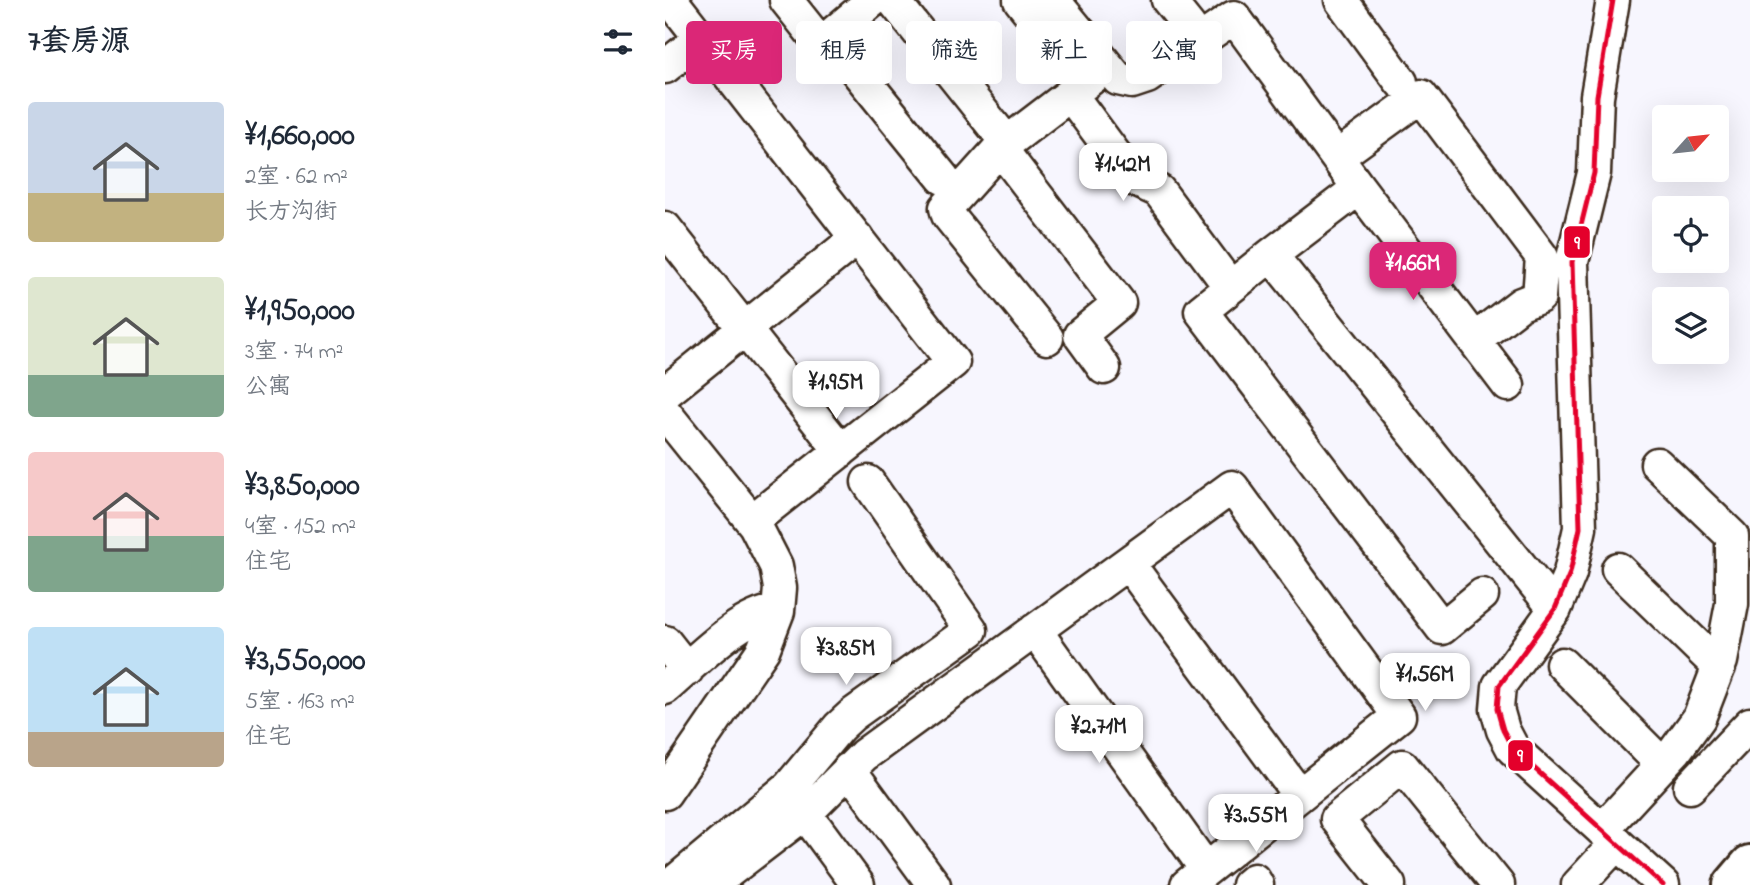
<!DOCTYPE html>
<html lang="zh">
<head>
<meta charset="utf-8">
<style>
  body { margin:0; font-family:"Indie Flower","LXGW WenKai TC",sans-serif; background:#f2f2f3; color:#1f2937; height:100vh; display:flex; flex-direction:column; font-size:26px; white-space:nowrap }
  * { box-sizing:border-box; margin:0 }
  p { font-size:23px; color:#747a83 }
  .icon { flex:none; width:38px; height:38px; fill:none; stroke:currentColor; stroke-width:2; stroke-linecap:round; stroke-linejoin:round }
  .map { position:relative; flex:1; overflow:hidden }
  .panel { display:flex; flex-direction:column; background:#fff; width:665px }
  .panel>* { flex:none }
  .banner { position:absolute; left:21px; top:21px; width:665px; height:63px; display:flex; gap:14px }
  .needle { width:46px; rotate:63deg }
  .buttons { position:absolute; left:987px; top:105px; display:grid; gap:14px }
  .buttons a { display:grid; place-items:center; width:77px; height:77px; border-radius:7px; background:#fff; box-shadow:0 7px 28px #0002; font-size:35px }
  .price { position:absolute; translate:-50% -60px; padding:0 16px; border-radius:14px; background:#fff; color:#222; font-size:23px; line-height:46px; filter:drop-shadow(0 2px 4px #0008) }
  .price::after { content:''; position:absolute; left:50%; top:42px; width:21px; height:16px; margin-left:-10px; background:inherit; clip-path:polygon(0 0,100% 0,50% 100%) }
  .price.active { background:#db2777; color:#fff }
  ul { padding:0; list-style:none }
  li { display:flex; align-items:center; gap:21px; height:175px; padding:0 28px }
  li span { display:grid; place-items:center; flex:none; width:196px; height:140px; border-radius:7px; color:#555 }
  li>.icon { margin-inline-start:auto }
  span .icon { width:84px; height:84px; fill:#fffc; stroke-width:1 }
  li b { font-size:30px }
  h2 { display:flex; justify-content:space-between; align-items:center; height:84px; padding:0 28px; font-size:30px }
  .pill { padding:0 24px; border-radius:7px; background:#fff; box-shadow:0 7px 28px #0002; font-size:24px; line-height:63px }
  .pill.active { background:#db2777; color:#fff }
  main { display:flex; flex:1; min-height:0 }
  .map>svg:first-child { display:block }
  .lines { fill:none; stroke-linecap:round; stroke-linejoin:round }
  .minor-casing { stroke:#3b2a1e; stroke-width:37 }
  .major-casing { stroke:#3b2a1e; stroke-width:44 }
  .minor { stroke:#fff; stroke-width:32 }
  .major { stroke:#fff; stroke-width:38 }
  .bus-1-casing { stroke:#fff; stroke-width:10 }
  .bus-1 { stroke:#e4002b; stroke-width:5 }
  .line-badge { stroke:#fff; stroke-width:2.5 }
  .badge-label { font-size:19px; text-anchor:middle; font-weight:bold; fill:#fff }
</style>
</head>
<body>
<main>
<section class="panel">
<h2>7套房源<svg class="icon" aria-label="filters" viewBox="0 0 24 24"><path d="M4 7h16M4 17h16"/><circle cx="9" cy="7" r="2"/><circle cx="15" cy="17" r="2"/></svg></h2>
<ul>
<li><span style="background:linear-gradient(#c9d6e8 65%,#c2b280 0)"><svg class="icon" aria-label="home" viewBox="0 0 24 24"><path d="M3 11l9-7 9 7M6 9v11h12V9"/></svg></span><div><b>¥1,660,000</b><p>2室 · 62 m²</p><p>长方沟街</p></div></li>
<li><span style="background:linear-gradient(#dfe7d0 70%,#7fa58c 0)"><svg class="icon" aria-label="home" viewBox="0 0 24 24"><path d="M3 11l9-7 9 7M6 9v11h12V9"/></svg></span><div><b>¥1,950,000</b><p>3室 · 74 m²</p><p>公寓</p></div></li>
<li><span style="background:linear-gradient(#f6c9c9 60%,#7fa58c 0)"><svg class="icon" aria-label="home" viewBox="0 0 24 24"><path d="M3 11l9-7 9 7M6 9v11h12V9"/></svg></span><div><b>¥3,850,000</b><p>4室 · 152 m²</p><p>住宅</p></div></li>
<li><span style="background:linear-gradient(#bfe0f5 75%,#b9a48a 0)"><svg class="icon" aria-label="home" viewBox="0 0 24 24"><path d="M3 11l9-7 9 7M6 9v11h12V9"/></svg></span><div><b>¥3,550,000</b><p>5室 · 163 m²</p><p>住宅</p></div></li>
</ul>
</section>
<div class="map">
<svg width="1085" height="885" viewBox="0 0 1085 885">
  <rect width="100%" height="100%" fill="#f7f6fe"/>
  <filter id="ink" filterUnits="userSpaceOnUse"><feTurbulence type="fractalNoise" baseFrequency=".0143" numOctaves="2"/><feDisplacementMap in="SourceGraphic" scale="14" xChannelSelector="R" yChannelSelector="G"/><feConvolveMatrix kernelMatrix="1 2 1 2 8 2 1 2 1" color-interpolation-filters="sRGB"/></filter>
  <g filter="url(#ink)">
    <g class="lines">
      <defs>
        <path id="minor" d="M6,0L288,362L87,521
          M121,0L152,39
          M208,0L164,37L278,178
          M228,0L335,134
          M355,0L413,73
          M388,0L453,79L467,82L482,77L569,17L694,188L606,255L890,609
          M503,0L524,26
          M676,0L736,82
          M948,0L932,96L929,173L907,262L915,528L905,573L890,609L834,686L832,709L838,730L848,749L998,885
          M0,67L36,38
          M405,94L468,179L494,191L557,276
          M335,148L281,208L283,215L382,338
          M672,157L756,96L877,257L874,297L856,304L809,340
          M694,188L843,385
          M0,228L176,451
          M606,255L536,311L777,628L817,595
          M439,368L415,335L454,303L335,148L441,67
          M0,393L192,238
          M0,413L90,525L111,566L115,588L113,611L98,650L0,793
          M463,563L634,795
          M953,569L1054,667
          M370,630L541,869
          M0,642L22,670
          M897,664L997,764
          M0,688C30,663 74,614 113,611
          M184,769L269,885
          M1025,787L1085,724
          M140,813L193,885
          M937,830L1010,751L1034,718L1056,661L1067,604V536L992,464
          M6,885L124,787L174,727L187,715L306,630L203,482
          M46,885L144,810L199,755L567,487L734,716L522,885
          M583,885L589,880L592,885
          M724,885L672,819L737,766L833,885
          M913,885L952,843"/>
        <path id="major" d="M1068,885L1085,865"/>
      </defs>
      <!-- minor casing -->
      <use href="#minor" class="minor-casing"/>
      <!-- major casing -->
      <use href="#major" class="major-casing"/>
      <!-- minor -->
      <use href="#minor" class="minor"/>
      <!-- major -->
      <use href="#major" class="major"/>
      <defs>
        <path id="bus-1" d="M948,0L932,96L929,173L907,262L915,528L905,573L890,609L834,686L832,709L838,730L848,749L998,885"/>
      </defs>
      <!-- bus-1 casing -->
      <use href="#bus-1" class="bus-1-casing"/>
      <!-- bus-1 -->
      <use href="#bus-1" class="bus-1"/>
    </g>
  </g>
  <g class="line-badge">
    <rect x="898" y="225" width="28" height="34" rx="7" fill="#e4002b"/>
    <rect x="842" y="739" width="27" height="33" rx="7" fill="#e4002b"/>
  </g>
  <g class="badge-label">
    <text x="912" y="249">9</text>
    <text x="855" y="762">9</text>
  </g>
</svg>
<div class="buttons">
<a><svg class="needle" viewBox="-14 -14 28 28"><path d="M0-13l5 13h-10z" fill="#e53935"/><path d="M0 13l5-13h-10z" fill="#747a83"/></svg></a>
<a><svg class="icon" aria-label="locate" viewBox="0 0 24 24"><circle cx="12" cy="12" r="6"/><path d="M12 2v4M12 18v4M2 12h4M18 12h4"/></svg></a>
<a><svg class="icon" aria-label="layers" viewBox="0 0 24 24"><path d="M12 4l9 5-9 5-9-5zM3 14l9 5 9-5"/></svg></a>
</div>
<b class="price" style="left:458px;top:203px">¥1.42M</b>
<b class="price active" style="left:748px;top:302px">¥1.66M</b>
<b class="price" style="left:171px;top:421px">¥1.95M</b>
<b class="price" style="left:181px;top:687px">¥3.85M</b>
<b class="price" style="left:760px;top:713px">¥1.56M</b>
<b class="price" style="left:434px;top:765px">¥2.71M</b>
<b class="price" style="left:591px;top:854px">¥3.55M</b>
<div class="banner">
<a class="pill active">买房</a>
<a class="pill">租房</a>
<a class="pill">筛选</a>
<a class="pill">新上</a>
<a class="pill">公寓</a>
</div>
</div>
</main>
</body>
</html>
